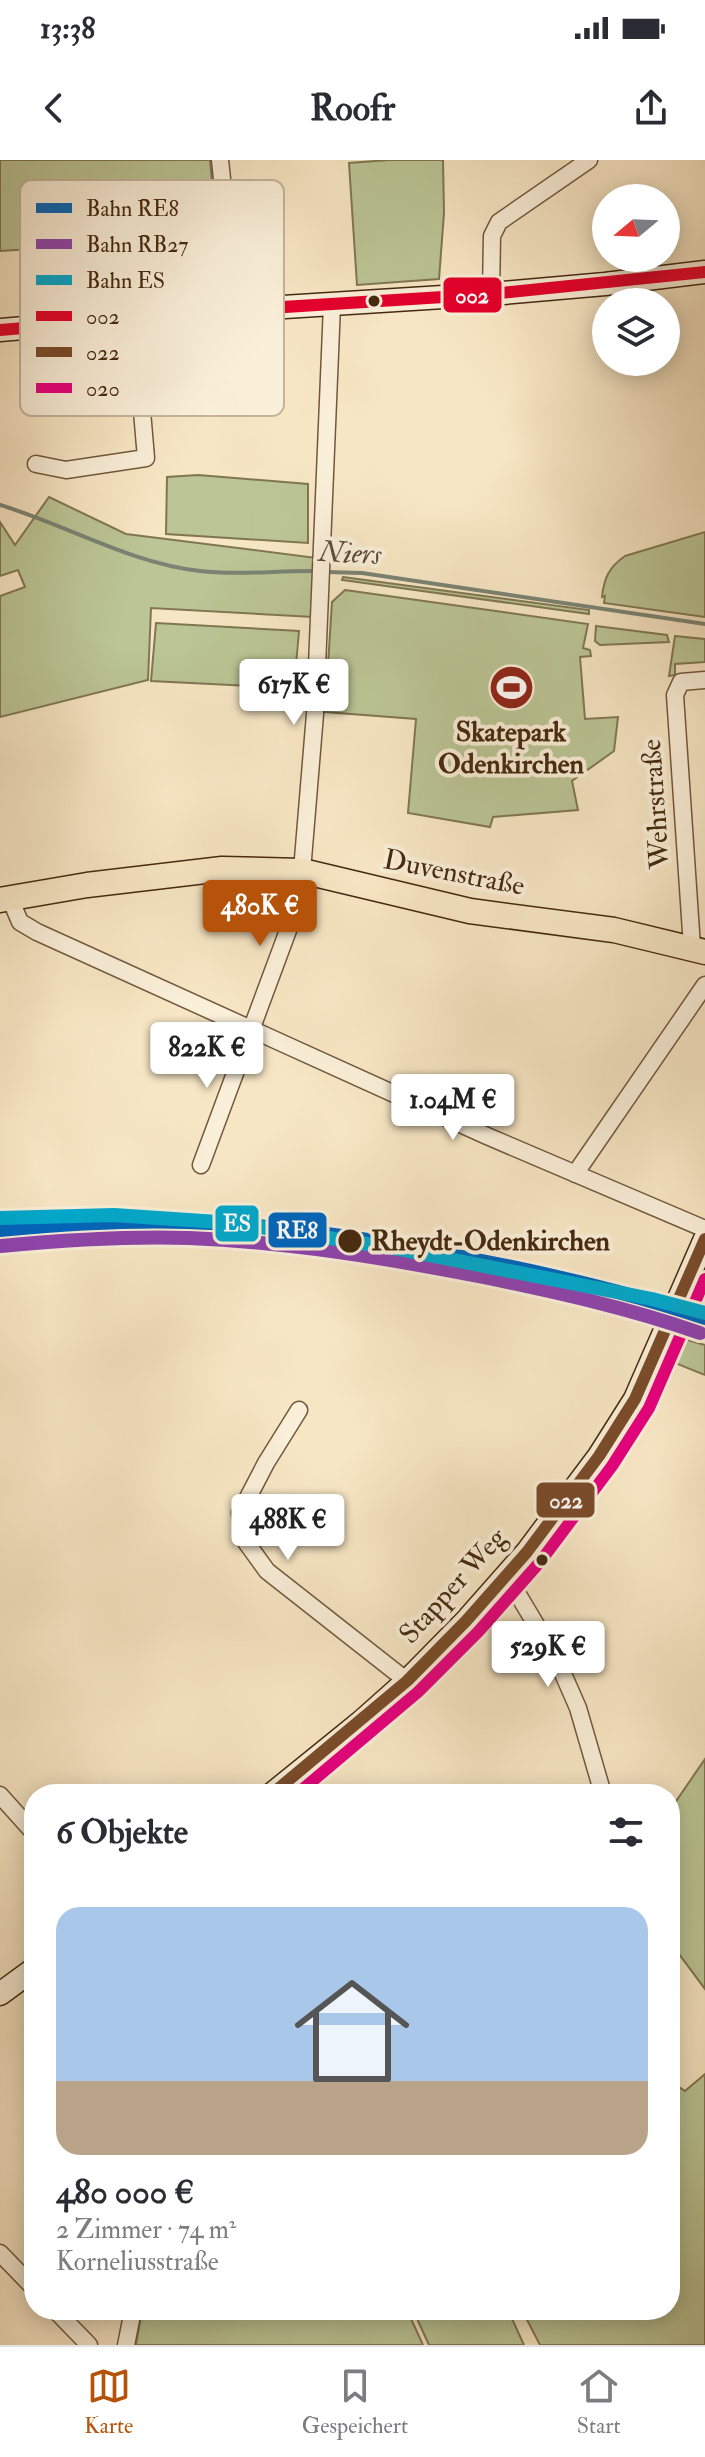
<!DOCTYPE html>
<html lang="de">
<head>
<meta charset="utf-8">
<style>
  body { margin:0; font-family:"IM FELL Double Pica",serif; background:#f2f2f3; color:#2b2b33; height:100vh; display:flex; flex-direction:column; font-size:30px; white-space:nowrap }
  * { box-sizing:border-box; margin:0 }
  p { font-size:26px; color:#7c7c81 }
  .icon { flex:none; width:44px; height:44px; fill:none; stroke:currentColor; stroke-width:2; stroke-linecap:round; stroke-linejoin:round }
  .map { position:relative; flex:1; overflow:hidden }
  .panel { position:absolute; left:24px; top:1624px; width:656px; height:536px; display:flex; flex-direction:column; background:#fff; border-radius:32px; box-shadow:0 4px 20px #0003 }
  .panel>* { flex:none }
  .needle { width:52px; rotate:251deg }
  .buttons { position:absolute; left:592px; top:24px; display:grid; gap:16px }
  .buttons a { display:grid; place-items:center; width:88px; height:88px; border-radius:50%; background:#fff; box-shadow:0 4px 20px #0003; font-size:40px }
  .price { position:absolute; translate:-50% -68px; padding:0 18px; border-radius:8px; background:#fff; color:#222; font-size:26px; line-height:52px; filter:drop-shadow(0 2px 4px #0008) }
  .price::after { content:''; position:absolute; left:50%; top:48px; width:24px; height:18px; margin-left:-12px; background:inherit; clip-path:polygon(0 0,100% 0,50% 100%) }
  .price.selected { background:#b45309; color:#fff }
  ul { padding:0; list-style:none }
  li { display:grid; align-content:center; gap:16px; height:424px; padding:0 32px }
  li span { display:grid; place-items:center; height:248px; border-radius:24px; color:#555 }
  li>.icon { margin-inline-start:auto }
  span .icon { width:144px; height:144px; fill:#fffc; stroke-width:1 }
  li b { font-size:34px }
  h2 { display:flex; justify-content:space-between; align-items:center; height:96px; padding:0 32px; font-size:34px }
  .status { display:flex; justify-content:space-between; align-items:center; height:56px; padding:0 40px; background:#fff; direction:ltr }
  .status svg { height:22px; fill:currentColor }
  header { display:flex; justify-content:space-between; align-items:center; height:104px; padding:0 32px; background:#fff; font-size:36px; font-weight:700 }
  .dock { display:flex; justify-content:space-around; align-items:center; height:112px; border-top:2px solid #e1e1e2; background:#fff; font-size:22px; color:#7c7c81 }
  .dock a { display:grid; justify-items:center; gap:4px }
  .dock .selected { color:#b45309 }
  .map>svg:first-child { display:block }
  .green { fill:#bbc595; stroke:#807752; stroke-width:2 }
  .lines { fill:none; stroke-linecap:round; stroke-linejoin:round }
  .stream { stroke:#7a8374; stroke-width:4 }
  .street-casing { stroke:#72583c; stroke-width:19 }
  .secondary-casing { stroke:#45290f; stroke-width:25 }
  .primary-casing { stroke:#45290f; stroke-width:27 }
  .street { stroke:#faefd9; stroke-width:16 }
  .secondary { stroke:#faefd9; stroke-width:22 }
  .primary { stroke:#f7e6c4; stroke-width:24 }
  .bus-1-casing { stroke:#faefd9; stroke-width:18 }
  .bus-2-casing { stroke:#faefd9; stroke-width:18 }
  .bus-3-casing { stroke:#faefd9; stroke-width:18 }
  .bus-1 { stroke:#e4002b; stroke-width:12 }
  .bus-2 { stroke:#7a4b2a; stroke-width:12 }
  .bus-3 { stroke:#e5007d; stroke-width:12 }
  .rail-1-casing { stroke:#faefd9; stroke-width:20 }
  .rail-2-casing { stroke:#faefd9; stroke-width:20 }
  .rail-3-casing { stroke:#faefd9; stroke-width:20 }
  .rail-1 { stroke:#0065bd; stroke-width:14 }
  .rail-2 { stroke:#8e44ad; stroke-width:14 }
  .rail-3 { stroke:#00a9ce; stroke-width:14 }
  .bus-dot { fill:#45290f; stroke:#faefd9; stroke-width:3 }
  .labels { text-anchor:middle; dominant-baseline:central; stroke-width:8; stroke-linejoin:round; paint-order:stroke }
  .poi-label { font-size:28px; font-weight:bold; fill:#45290f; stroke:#faefd9 }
  .street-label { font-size:28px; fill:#45290f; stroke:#faefd9 }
  .stop-label { font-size:28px; font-weight:bold; fill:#45290f; stroke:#faefd9; text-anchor:start }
  .water-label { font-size:30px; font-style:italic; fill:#5b4e39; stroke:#faefd9 }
  .key { fill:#faefd9; stroke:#c4b49c; stroke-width:2 }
  .key-label { font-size:22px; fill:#45290f }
  .line-badge { stroke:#faefd9; stroke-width:3 }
  .badge-label { font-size:22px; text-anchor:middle; font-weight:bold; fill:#fff }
</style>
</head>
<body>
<div class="status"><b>13:38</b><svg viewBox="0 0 49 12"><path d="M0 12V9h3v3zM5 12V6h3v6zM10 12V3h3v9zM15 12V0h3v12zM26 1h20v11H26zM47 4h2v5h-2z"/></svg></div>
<header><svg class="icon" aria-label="back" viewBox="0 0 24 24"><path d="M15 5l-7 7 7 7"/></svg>Roofr<svg class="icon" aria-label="share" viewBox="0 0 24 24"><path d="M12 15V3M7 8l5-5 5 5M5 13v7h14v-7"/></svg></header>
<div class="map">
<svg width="705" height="2185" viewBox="0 0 705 2185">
  <rect width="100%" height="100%" fill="#f7e6c4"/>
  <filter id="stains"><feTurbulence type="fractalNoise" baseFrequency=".0025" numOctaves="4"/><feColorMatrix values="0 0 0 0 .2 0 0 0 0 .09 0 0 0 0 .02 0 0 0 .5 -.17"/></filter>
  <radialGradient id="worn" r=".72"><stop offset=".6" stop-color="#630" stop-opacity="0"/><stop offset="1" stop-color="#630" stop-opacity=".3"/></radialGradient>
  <!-- green -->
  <path class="green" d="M0,0H210L217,77L0,91Z
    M389,0H443L444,53L439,119L357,125L349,3Z
    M198,315L308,324V383L166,374L167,317Z
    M49,337L126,374L317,398L313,457L151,448L148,520L0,557V436L25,427L18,410L0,416V362L15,385Z
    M705,372V457L604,443L605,436L602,437C604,418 609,407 625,396Z
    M343,417L589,450V454L342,420Z
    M345,430L588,464L583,488L590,490L591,496L580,497L585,559L618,557L614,591L572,621L578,650L493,657L490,667L408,653L416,559L325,552L332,442Z
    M156,463L299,471L294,528L151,521Z
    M596,466L667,475L669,482L600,485L595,481Z
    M675,476L705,479V502L675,504V515L669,516Z
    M677,1177L705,1185V1215L670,1201Z
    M705,1599V1829L670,1782V1650Z
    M705,1914V2185H540L522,2150H670V1921L685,1931Z
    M142,2150H407L423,2185H136Z
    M413,2150H508L524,2185H429Z"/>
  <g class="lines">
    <!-- stream -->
    <path class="stream" d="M0,345C67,365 129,403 200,411C239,416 280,410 318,411
      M327,412L362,413L705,464"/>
    <defs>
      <path id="street" d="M220,0L236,150
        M491,134L492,76L499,62L589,0
        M36,304L66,310L146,298L134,158
        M9,736L20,762L37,772L487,976L705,1069
        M692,787L675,535L681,522L705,520
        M201,1005L303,730L302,711L315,554L332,145
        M575,1014L705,825
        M299,1250L266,1303L240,1353L246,1382L267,1411L407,1521
        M507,1416L557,1500L578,1548L603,1634
        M0,1635L34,1673
        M0,2093L34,2128
        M55,2150L89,2185
        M126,2185L133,2150"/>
      <path id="secondary" d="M0,170L236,150L491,134L605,124L705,112
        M272,1634L361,1562L407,1521L466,1461L527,1392L599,1296L635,1239L705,1079
        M0,1834L34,1809"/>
      <path id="primary" d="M0,740L87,725L222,709L302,711L470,751L614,770L705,792"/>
    </defs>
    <!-- street casing -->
    <use href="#street" class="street-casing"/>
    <!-- secondary casing -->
    <use href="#secondary" class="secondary-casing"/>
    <!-- primary casing -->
    <use href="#primary" class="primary-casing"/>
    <!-- street -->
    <use href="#street" class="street"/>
    <!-- secondary -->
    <use href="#secondary" class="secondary"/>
    <!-- primary -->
    <use href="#primary" class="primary"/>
    <defs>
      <path id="bus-1" d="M0,170L236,150L491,134L705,112"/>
      <path id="bus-2" d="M272,1634L407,1521L466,1461L527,1392L599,1296L635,1239L705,1079"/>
      <path id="bus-3" d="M297,1634L418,1532L478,1472L540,1402L612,1306L649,1248L705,1119"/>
    </defs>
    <!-- bus-1 casing -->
    <use href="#bus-1" class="bus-1-casing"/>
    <!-- bus-2 casing -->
    <use href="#bus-2" class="bus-2-casing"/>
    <!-- bus-3 casing -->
    <use href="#bus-3" class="bus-3-casing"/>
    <!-- bus-1 -->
    <use href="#bus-1" class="bus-1"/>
    <!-- bus-2 -->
    <use href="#bus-2" class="bus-2"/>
    <!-- bus-3 -->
    <use href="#bus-3" class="bus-3"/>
    <defs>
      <path id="rail-1" d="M0,1070C63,1064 125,1060 188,1062C287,1065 385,1081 482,1101C558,1116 632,1133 705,1158"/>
      <path id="rail-2" d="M1,1086C64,1080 126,1076 189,1078C288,1082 386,1098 483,1117C556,1132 629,1148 700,1173"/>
      <path id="rail-3" d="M0,1058L114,1055L233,1063L393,1088L652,1139L705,1153"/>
    </defs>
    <!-- rail-1 casing -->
    <use href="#rail-1" class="rail-1-casing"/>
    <!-- rail-2 casing -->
    <use href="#rail-2" class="rail-2-casing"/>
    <!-- rail-3 casing -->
    <use href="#rail-3" class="rail-3-casing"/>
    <!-- rail-1 -->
    <use href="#rail-1" class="rail-1"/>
    <!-- rail-2 -->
    <use href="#rail-2" class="rail-2"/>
    <!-- rail-3 -->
    <use href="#rail-3" class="rail-3"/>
  </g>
  <!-- icons -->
  <defs>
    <symbol id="stadium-disc" viewBox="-11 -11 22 22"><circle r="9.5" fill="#8f2418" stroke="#faefd9"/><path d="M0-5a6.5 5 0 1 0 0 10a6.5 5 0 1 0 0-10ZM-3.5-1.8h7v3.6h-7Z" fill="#fff"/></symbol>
  </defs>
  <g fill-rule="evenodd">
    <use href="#stadium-disc" x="486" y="502" width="51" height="51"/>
  </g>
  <!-- markers -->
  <g class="bus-dot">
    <circle cx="374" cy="141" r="7"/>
    <circle cx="350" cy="1081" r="13"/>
    <circle cx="542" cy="1400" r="7"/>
  </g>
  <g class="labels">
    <!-- poi labels -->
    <g class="poi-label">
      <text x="511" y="572">Skatepark<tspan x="511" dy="32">Odenkirchen</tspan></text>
    </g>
    <!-- street labels -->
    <g class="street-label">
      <text transform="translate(656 644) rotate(-94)">Wehrstraße</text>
      <text transform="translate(454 713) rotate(11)">Duvenstraße</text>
      <text transform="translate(453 1426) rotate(-48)">Stapper Weg</text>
    </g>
    <!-- stop labels -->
    <g class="stop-label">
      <text x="371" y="1081">Rheydt-Odenkirchen</text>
    </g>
    <!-- water labels -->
    <g class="water-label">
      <text transform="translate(350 393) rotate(3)">Niers</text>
    </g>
  </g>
  <!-- legend -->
  <rect x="20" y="20" width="264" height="236" rx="12" class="key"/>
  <rect x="36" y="43" width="36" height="10" fill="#0065bd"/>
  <rect x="36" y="79" width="36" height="10" fill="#8e44ad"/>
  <rect x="36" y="115" width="36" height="10" fill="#00a9ce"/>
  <rect x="36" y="151" width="36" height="10" fill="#e4002b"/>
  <rect x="36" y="187" width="36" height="10" fill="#7a4b2a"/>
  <rect x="36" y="223" width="36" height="10" fill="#e5007d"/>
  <g class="key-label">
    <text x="86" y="56">Bahn RE8</text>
    <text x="86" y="92">Bahn RB27</text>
    <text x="86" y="128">Bahn ES</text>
    <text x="86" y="164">002</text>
    <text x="86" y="200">022</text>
    <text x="86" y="236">020</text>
  </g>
  <g class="line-badge">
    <rect x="442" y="116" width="61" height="38" rx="8" fill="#e4002b"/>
    <rect x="214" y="1044" width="46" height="39" rx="8" fill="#00a9ce"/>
    <rect x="267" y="1051" width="61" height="38" rx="8" fill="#0065bd"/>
    <rect x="535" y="1321" width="61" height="38" rx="8" fill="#7a4b2a"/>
  </g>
  <g class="badge-label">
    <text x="472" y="143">002</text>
    <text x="237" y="1071">ES</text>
    <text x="297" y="1078">RE8</text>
    <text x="566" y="1348">022</text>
  </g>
  <rect width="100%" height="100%" filter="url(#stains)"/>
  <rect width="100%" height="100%" fill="url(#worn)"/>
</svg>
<div class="buttons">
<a><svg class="needle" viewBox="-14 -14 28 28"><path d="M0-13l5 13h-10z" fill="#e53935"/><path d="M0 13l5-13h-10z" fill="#7c7c81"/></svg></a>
<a><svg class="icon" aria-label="layers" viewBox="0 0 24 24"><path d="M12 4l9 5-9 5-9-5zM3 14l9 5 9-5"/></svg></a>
</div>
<b class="price" style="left:294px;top:567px">617K €</b>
<b class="price selected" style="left:260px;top:788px">480K €</b>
<b class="price" style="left:207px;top:930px">822K €</b>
<b class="price" style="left:453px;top:982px">1.04M €</b>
<b class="price" style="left:288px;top:1402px">488K €</b>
<b class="price" style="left:548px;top:1529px">529K €</b>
<section class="panel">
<h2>6 Objekte<svg class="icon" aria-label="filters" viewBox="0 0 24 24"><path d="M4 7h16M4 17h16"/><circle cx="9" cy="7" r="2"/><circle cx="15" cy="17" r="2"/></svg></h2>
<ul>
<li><span style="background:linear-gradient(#a9c7e8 70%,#b9a48a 0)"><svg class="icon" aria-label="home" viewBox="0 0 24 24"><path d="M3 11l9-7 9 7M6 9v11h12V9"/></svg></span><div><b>480 000 €</b><p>2 Zimmer · 74 m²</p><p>Korneliusstraße</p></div></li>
</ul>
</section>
</div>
<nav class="dock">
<a class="selected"><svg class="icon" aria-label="map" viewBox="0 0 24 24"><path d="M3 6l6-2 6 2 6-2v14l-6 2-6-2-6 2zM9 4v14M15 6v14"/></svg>Karte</a>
<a><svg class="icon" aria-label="saved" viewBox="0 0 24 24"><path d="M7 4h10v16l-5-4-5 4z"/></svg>Gespeichert</a>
<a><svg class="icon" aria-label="home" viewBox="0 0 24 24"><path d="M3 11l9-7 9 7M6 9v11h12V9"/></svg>Start</a>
</nav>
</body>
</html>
